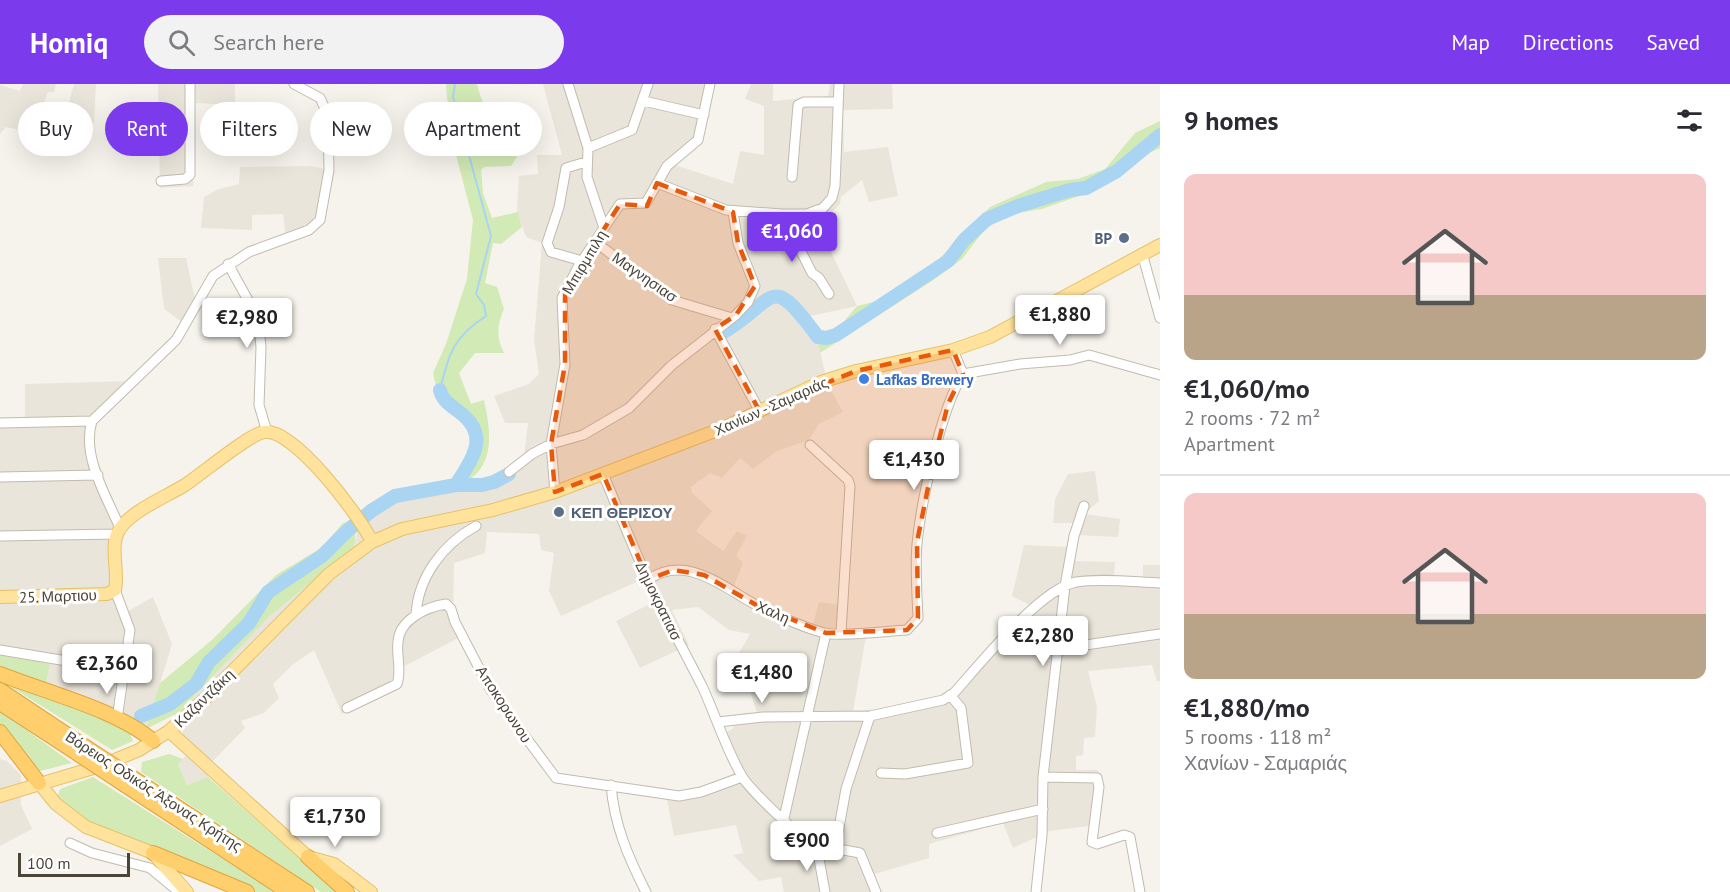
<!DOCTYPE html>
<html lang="en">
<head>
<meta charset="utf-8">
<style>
  body { margin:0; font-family:"PT Sans",sans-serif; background:#f2f2f3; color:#2b2b33; height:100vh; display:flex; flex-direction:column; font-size:22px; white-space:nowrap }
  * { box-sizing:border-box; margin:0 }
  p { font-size:20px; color:#7c7c81 }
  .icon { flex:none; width:33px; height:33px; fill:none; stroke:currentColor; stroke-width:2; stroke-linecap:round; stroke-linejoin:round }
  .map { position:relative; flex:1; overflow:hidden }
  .side { display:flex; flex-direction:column; background:#fff; width:570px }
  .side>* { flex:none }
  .hud { position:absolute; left:18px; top:18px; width:570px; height:54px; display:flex; gap:12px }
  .scale { position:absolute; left:18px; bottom:15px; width:112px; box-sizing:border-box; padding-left:6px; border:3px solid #4b4439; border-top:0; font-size:16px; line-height:21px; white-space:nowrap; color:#4b4439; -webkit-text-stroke:4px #fff; paint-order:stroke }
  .price { position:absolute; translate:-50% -51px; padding:0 14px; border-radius:6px; background:#fff; color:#222; font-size:20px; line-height:39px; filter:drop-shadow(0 2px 3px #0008) }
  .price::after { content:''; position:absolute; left:50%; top:36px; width:18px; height:14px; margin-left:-9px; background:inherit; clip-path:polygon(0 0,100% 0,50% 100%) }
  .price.on { background:#7c3aed; color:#fff }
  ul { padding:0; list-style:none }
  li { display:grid; align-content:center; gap:12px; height:318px; padding:0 24px }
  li+li { border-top:2px solid #e1e1e2 }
  li span { display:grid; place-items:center; height:186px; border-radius:12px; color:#555 }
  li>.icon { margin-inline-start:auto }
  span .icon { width:108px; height:108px; fill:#fffc; stroke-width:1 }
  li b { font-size:26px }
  h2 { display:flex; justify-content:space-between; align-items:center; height:72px; padding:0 24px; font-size:26px }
  .pill { padding:0 21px; border-radius:27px; background:#fff; box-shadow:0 6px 24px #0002; font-size:21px; line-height:54px }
  .pill.on { background:#7c3aed; color:#fff }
  header { display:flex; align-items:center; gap:36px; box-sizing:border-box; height:84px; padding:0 30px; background:#7c3aed; color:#fff }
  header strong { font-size:28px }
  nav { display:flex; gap:33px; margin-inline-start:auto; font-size:21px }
  .search { width:420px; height:54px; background:#f2f2f3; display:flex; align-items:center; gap:15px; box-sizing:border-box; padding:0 21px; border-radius:33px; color:#7c7c81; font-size:22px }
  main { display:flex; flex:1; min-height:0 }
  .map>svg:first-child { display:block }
  .residential { fill:#eae5da }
  .grass { fill:#d2eab5 }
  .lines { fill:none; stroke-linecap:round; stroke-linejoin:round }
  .stream { stroke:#a9d4f2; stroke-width:2 }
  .river { stroke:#a9d4f2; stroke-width:14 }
  .minor-casing { stroke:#c2bbae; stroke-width:11 }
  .major-casing { stroke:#e6c16a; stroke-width:14 }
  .highway-casing { stroke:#e0a43c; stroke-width:16 }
  .minor { stroke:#fff; stroke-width:9 }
  .major { stroke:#ffe39c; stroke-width:12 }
  .highway { stroke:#ffcf6e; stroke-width:14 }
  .highway-bridge-casing { stroke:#e0a43c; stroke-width:16; stroke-linecap:butt }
  .highway-bridge { stroke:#ffcf6e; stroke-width:14 }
  .marked { fill:#e8590c; fill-opacity:0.2; stroke:#e8590c; stroke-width:4.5; stroke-dasharray:12 8; stroke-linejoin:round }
  .service-dot { fill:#5c6f8a; stroke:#fff; stroke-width:2 }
  .shop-dot { fill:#3f7fe0; stroke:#fff; stroke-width:2 }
  .labels { text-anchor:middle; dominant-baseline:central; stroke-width:6; stroke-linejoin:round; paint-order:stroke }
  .service-label { font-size:15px; font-weight:bold; fill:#4e5e75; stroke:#fff; text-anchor:end }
  .street-label { font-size:15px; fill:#4b4439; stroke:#fff }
  .shop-label { font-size:15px; font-weight:bold; fill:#366cbe; stroke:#fff; text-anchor:start }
</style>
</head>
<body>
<header>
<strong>Homiq</strong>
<div class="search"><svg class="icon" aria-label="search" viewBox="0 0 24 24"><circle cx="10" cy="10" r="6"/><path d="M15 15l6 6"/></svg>Search here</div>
<nav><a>Map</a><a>Directions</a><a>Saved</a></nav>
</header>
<main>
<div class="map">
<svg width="1160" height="808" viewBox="0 0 1160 808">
  <rect width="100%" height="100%" fill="#f6f3ec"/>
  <!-- residential -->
  <path class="residential" d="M23,0H56L54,8H48L33,49L6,43L0,50V1L20,7Z
    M74,0H96L94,39L65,33Z
    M158,0H235V21L195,19L193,102L160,104Z
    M543,0H712L698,62L675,81L733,100L740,67L764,71V22L745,15L751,0H773V17L828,12L830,0H892L893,25L843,26L844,68L888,63L898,112L869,118L862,96L841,113L840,120L825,134L836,153L831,168L857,222L801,234L818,259L828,301L843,328L819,340L809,356L777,367L753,385L740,374L722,394L710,389L691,403L692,409L712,427L696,447L723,467L737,447L747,452L736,472L743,479L733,504L781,529L813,540L819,518L842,521L841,552H866L853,628L867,629L945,612L956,604L1030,521L1012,512L1024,461L1068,463L1073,439H1053L1055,415L1068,390L1095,387L1099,417L1084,430L1120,435L1118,453L1077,451L1074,477L1115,478L1114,495H1143V481H1160V597H1157L1152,581L1088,587L1097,623L1095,653L1084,654L1083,671L1076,672V686H1097L1103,696L1096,741L1050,747L1013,764L1003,739L929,760V774L875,790L880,808H784L781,793L759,797L733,771L743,769L736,741L674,752L667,716L678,708L712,700L736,688L719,652L732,645L744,629H757L750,607L733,604L730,585L750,550L729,546L698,523L672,526L689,561L640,584L616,537L652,519L643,495L561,532L549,507L554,469L541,466L539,450L487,448L485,469L454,479L453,528L464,551L399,585L397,601L342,630L314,566L292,581L273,600L279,614L264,629L241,637L245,644L213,677L208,693L187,701L178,681L192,664L184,654L178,629L270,532L354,463L357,451L354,444L372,430L411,412L490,401L506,394V386L524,373L528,339H505L494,312L529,300L539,290L534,256L542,159L526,153L517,127L519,92L538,90L537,71H562Z
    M311,82L329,86L322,129L309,146L286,155L283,130L252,131V146L201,144L204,113L219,105L239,100L240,83Z
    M158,174H186L196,220L186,241L164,225Z
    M131,297L92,337L91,369L114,431L115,487L123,530L153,513L172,560L146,645L45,605L51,576L0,566V339L25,337V300Z
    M0,675L7,677L21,691V721L32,745L0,762Z"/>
  <!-- grass -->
  <path class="grass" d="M446,0H477C481,18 491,32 489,50L515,62L517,73L511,82L484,83L481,86L483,109L492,134L518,128L522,143L501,160L493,159L485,199L497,203L504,225C497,240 496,254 504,269H475L459,289L471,320L484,316C489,340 495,369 477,389C471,395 465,398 460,406H445C454,387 469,377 473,354L462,336L439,316L433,289L446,260L467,195L473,136L450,48Z
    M1160,37V64L1138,74L1121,92L1093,107L1042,125L1009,130L985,145L962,175L932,197L820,269L818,259L801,233L807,232L818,245L829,248L841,241L857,222L877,217L935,179L990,123L1046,98L1078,95L1105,85L1135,49Z
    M344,438C356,445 357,450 354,463L270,532L178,629L146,645L160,599L212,556L276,491L321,464Z
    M0,570L50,580L45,605L0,586Z
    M0,596L117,640L130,649L133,657L112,666Z
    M0,627L6,631L72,679L40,687L0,643Z
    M169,670L183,675L178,681L187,701L208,693L338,808H321L141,688L142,678Z
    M93,693L275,808H253C210,791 78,748 58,711L60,705Z"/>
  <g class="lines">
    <!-- stream -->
    <path class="stream" d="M440,306C449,270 453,253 486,232L484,221L476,210L491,152L453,13L455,0"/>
    <!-- river -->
    <path class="river" d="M722,249C778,216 768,185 818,253L826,254L836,251L948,177L964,156L987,135L1018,122L1070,106L1086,104L1117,87L1160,51
      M440,306C442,316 450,321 458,327C491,351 473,373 456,401
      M141,632L170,620L196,600L209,578L249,539L268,508L322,472L347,447L371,427L395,412L456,401H482L494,398L509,390"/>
    <defs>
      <path id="minor" d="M568,0L588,64
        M644,17L704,31
        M792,93L798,21L804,18H837
        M161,97L185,95L190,91V0
        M657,99L726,126L782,130H807L823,124L832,114L835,102L839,0
        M782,130L812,189L819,194L829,210
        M604,144L587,93L588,64L632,46L648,0
        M594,157L672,216L732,234
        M1142,169L1160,234
        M582,177L551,168L547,159L559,123L566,84L586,78
        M228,180L258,234L261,263L259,321L267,348
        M715,245L759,326
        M953,266L963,290L1020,280L1070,276L1089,271L1160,291
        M0,339L92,337
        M810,361L848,396L850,402L841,549
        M509,388L532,370L551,360L583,351L629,324L672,281L736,231L748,218L755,202L738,159L733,128
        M603,390C618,425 632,461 648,496C665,532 684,567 702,602C716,632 726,666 743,694C753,709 813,768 829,767L836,760L846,705L870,632
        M0,393L98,391
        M555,408L551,360L565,280L562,214L578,183L620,120L646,119L667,82L698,56L710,0
        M120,444C107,413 81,372 92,337L176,256L213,192L249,168L309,146L320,136L329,86L328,31L320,14L294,0
        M0,452L117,450
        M648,496C687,468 726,506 760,523C780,533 803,543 824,549C842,553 886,547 907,546L918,534C917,510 915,484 917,460C921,418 941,324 963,290
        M115,506L130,546L117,635
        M416,531C418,493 443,460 476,442
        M1059,565L1160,550
        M0,566L91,581L123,591
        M347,624L397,600C402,587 396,571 398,558C399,536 426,523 446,520L451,525L455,538L490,605L556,694L679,712L701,708L742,693
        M718,638L763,633L870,632L943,616L954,609C979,581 1040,505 1076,498C1102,494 1134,498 1160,499
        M881,689L905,690L968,679L961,624L950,611
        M1043,693L1097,694L1099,703L1092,758L1097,760L1124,751L1130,753L1140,808
        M611,701C614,740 628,773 646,808
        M784,734L826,549
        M937,749L1043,725
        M70,759L92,769L150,784L179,808
        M817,764L825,808
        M833,764L860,769L876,808
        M1036,808L1042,751L1043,693L1065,502L1074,452L1084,422"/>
      <path id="major" d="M0,513L107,510L115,506C119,488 110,464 118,448C128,428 166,413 185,401C202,390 249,350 264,348C293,343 360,432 372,458
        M169,647L308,773L334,780L371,808
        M39,699L56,720L86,743L153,769L187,808
        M0,712L103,681L139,666L169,647L208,612L329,490L372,458L402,445L493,426L555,408L723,344L821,298L856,287L953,266L990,253L1160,161"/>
      <path id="highway" d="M0,590C45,608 118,626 153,657
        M0,606L72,654
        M0,619L66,662
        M0,648L39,699
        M130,692L307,808
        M125,701L288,808
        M153,769L247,808
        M308,773L347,808"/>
    </defs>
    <!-- minor casing -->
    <use href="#minor" class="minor-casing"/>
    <!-- major casing -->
    <use href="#major" class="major-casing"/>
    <!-- highway casing -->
    <use href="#highway" class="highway-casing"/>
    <!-- minor -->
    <use href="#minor" class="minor"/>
    <!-- major -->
    <use href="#major" class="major"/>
    <!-- highway -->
    <use href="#highway" class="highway"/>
    <defs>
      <path id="highway-bridge" d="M72,654L130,692
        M66,662L125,701"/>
    </defs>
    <!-- highway-bridge casing -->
    <use href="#highway-bridge" class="highway-bridge-casing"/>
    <!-- highway-bridge -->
    <use href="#highway-bridge" class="highway-bridge"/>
  </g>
  <!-- marked area -->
  <path class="marked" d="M657,99L733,128L738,159L755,202L736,231L715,245L759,326L856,287L953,266L963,290L948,320L932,384L917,458L918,534L907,546L826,549L758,522L704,491L673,486L648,496L603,390L555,408L551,360L565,280V206L620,120L647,122Z"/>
  <!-- markers -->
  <g class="service-dot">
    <circle cx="1124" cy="154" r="6"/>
    <circle cx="559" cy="428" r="6"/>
  </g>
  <circle class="shop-dot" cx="864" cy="295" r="6"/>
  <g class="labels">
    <!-- service labels -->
    <g class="service-label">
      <text x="1112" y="154">BP</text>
      <text x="571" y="428" text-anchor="start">ΚΕΠ ΘΕΡΙΣΟΥ</text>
    </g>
    <!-- street labels -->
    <g class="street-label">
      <text transform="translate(584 178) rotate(-59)">Μπιρμπιλη</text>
      <text transform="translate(645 193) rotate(35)">Μαγνησιασ</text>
      <text transform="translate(771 322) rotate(-24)">Χανίων - Σαμαριάς</text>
      <text transform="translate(58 512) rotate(-2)">25. Μαρτιου</text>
      <text transform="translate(659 517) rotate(64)">Δημοκρατιασ</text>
      <text transform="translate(773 528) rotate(24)">Χαλη</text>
      <text transform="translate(204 614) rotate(-44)">Καζαντζάκη</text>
      <text transform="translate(504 620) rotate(57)">Αποκορωνου</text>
      <text transform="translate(154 707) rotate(33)">Βόρειος Οδικός Άξονας Κρήτης</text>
    </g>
    <!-- shop labels -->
    <g class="shop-label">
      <text x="876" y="295">Lafkas Brewery</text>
    </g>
  </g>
</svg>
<div class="scale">100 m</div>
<b class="price on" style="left:792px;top:179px">€1,060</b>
<b class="price" style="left:1060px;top:262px">€1,880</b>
<b class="price" style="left:247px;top:265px">€2,980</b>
<b class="price" style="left:914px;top:407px">€1,430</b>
<b class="price" style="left:1043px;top:583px">€2,280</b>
<b class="price" style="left:107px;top:611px">€2,360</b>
<b class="price" style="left:762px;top:620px">€1,480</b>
<b class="price" style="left:335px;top:764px">€1,730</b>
<b class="price" style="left:807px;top:788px">€900</b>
<div class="hud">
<a class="pill">Buy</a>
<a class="pill on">Rent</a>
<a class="pill">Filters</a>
<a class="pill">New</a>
<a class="pill">Apartment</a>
</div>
</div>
<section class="side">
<h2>9 homes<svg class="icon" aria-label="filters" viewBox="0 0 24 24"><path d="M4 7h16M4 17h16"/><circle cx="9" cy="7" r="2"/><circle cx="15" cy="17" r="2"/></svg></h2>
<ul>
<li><span style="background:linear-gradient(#f6c9c9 65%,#b9a48a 0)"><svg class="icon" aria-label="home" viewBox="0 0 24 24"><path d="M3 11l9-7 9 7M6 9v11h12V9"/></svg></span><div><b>€1,060/mo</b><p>2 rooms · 72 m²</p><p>Apartment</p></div></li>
<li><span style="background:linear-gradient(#f6c9c9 65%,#b9a48a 0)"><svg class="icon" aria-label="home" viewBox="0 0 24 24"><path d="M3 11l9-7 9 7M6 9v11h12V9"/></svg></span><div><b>€1,880/mo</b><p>5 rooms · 118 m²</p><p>Χανίων - Σαμαριάς</p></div></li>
</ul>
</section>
</main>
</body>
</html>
